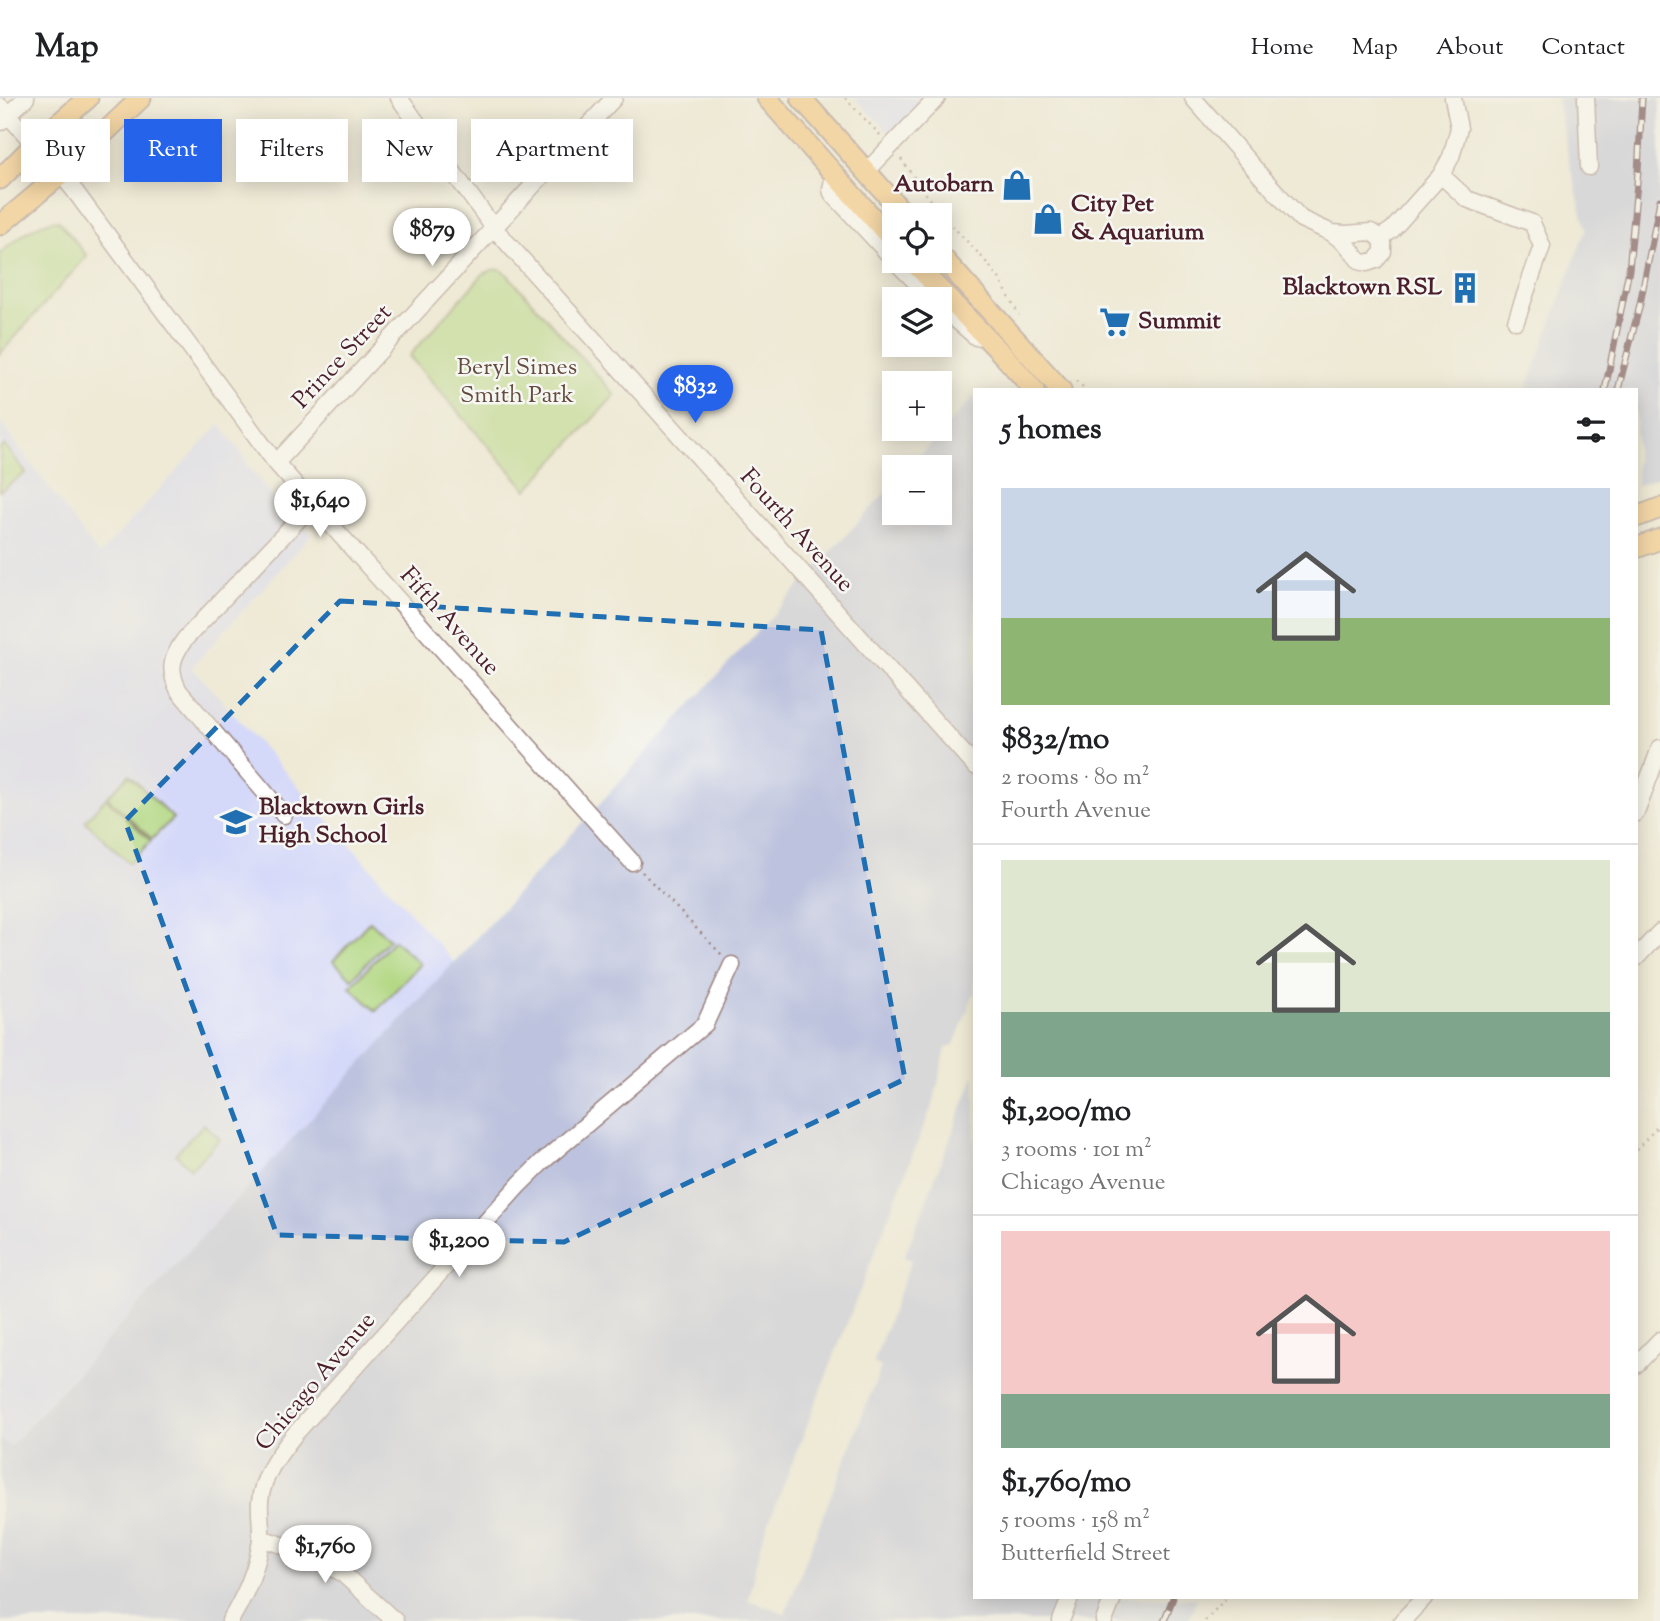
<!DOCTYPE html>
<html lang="en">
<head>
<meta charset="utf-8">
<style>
  body { margin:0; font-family:"Sorts Mill Goudy",serif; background:#f2f2f2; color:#202124; height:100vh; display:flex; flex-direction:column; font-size:26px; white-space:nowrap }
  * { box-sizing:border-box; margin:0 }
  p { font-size:23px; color:#757577 }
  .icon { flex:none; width:38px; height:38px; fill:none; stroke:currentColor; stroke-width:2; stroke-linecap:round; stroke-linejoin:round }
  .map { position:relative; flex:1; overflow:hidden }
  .sheet { position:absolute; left:973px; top:290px; width:665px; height:1211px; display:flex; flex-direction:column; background:#fff; border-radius:0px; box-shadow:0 4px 18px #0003 }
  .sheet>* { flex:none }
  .guide { position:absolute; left:21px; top:21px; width:665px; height:63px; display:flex; gap:14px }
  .controls { position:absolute; left:882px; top:105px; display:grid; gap:14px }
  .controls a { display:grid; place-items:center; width:70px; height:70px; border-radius:0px; background:#fff; box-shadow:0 4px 18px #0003; font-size:35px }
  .price { position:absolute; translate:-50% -60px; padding:0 16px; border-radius:24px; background:#fff; color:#222; font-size:23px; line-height:46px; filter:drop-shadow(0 2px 4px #0008) }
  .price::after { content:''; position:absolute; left:50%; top:42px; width:21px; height:16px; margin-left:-10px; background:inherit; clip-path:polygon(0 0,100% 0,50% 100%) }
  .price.selected { background:#2563eb; color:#fff }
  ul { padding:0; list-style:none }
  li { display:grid; align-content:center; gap:14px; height:371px; padding:0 28px }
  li+li { border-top:2px solid #e0e0e0 }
  li span { display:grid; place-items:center; height:217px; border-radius:0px; color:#555 }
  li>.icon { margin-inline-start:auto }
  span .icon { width:126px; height:126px; fill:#fffc; stroke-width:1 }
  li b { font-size:30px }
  h2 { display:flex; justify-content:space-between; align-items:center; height:84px; padding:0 28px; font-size:30px }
  .chip { padding:0 24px; border-radius:0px; background:#fff; box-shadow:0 4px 18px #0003; font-size:24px; line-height:63px }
  .chip.selected { background:#2563eb; color:#fff }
  header { display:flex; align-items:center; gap:42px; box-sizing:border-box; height:98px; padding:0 35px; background:#fff; border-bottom:2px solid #e0e0e0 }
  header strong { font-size:33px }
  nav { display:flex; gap:38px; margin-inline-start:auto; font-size:24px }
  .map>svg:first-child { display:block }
  .built { fill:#d4d8f9 }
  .industrial { fill:#bdc3de }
  .green { fill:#b1d780; stroke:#7e7b56; stroke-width:2 }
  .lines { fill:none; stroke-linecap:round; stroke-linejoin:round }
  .minor-casing { stroke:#9c8480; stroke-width:19 }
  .major-casing { stroke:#9c8480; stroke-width:23 }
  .path { stroke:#9c8480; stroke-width:2.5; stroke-dasharray:2 5; stroke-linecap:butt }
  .minor { stroke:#fff; stroke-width:16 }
  .major { stroke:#f9bf6d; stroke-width:19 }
  .rail-casing { stroke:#4a1f2b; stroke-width:7 }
  .rail { stroke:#f6f6f2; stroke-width:4.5; stroke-dasharray:13; stroke-linecap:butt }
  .marked { fill:none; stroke:#1f6fb2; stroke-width:5; stroke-dasharray:14 9; stroke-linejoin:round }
  .labels { text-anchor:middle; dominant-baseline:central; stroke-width:5; stroke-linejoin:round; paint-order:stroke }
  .poi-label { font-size:24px; font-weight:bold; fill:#4a1f2b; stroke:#f6f6f2; text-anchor:start }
  .street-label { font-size:24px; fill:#4a1f2b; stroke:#f6f6f2 }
  .park-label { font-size:24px; fill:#644d40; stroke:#f6f6f2 }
</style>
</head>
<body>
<header>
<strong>Map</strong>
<nav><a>Home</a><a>Map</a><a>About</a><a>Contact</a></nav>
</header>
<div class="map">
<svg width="1660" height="1523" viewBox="0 0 1660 1523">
  <rect width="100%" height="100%" fill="#f6f6f2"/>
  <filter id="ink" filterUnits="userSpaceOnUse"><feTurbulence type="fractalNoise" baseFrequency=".0143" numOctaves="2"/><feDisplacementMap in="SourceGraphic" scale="14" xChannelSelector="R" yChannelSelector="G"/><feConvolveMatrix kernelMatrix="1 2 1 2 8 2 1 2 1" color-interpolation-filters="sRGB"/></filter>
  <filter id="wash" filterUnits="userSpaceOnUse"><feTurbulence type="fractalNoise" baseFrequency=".00686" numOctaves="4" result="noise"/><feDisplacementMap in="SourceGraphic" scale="28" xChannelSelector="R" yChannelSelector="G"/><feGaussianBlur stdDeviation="1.57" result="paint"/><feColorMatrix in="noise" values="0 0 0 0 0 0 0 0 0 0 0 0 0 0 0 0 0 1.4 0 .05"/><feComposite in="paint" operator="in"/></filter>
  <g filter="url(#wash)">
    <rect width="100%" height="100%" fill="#efead5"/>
    <!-- built -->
    <path class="built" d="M854,0H931L893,38Z
      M0,323L99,457L220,326L246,361V365L275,402L281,401L312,436L192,569L455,865L9,1348L0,1341Z"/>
    <!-- industrial -->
    <path class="industrial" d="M1557,0H1660V378L1636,388V292H1526L1586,131L1570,69Z
      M975,297V893L954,947L946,950L934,1003L761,1445L748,1502L785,1515L881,1269L873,1265L911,1162L904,1159L975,976V1500H1197L1188,1523H0V1341L10,1348L894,385V415H940V369H909Z"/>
    <!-- green -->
    <path class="green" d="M58,122L87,158L0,256V155C18,140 34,125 58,122Z
      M500,171L508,177L615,297L527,392L409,258L483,176L492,172Z
      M5,347L26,375L0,393V351Z
      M129,677L173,720L152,741L107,699Z
      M106,700L151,743L129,765L85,723Z
      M370,823L389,841L352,881L333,863Z
      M394,842L420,866L376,913L350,889Z
      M204,1026L220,1041L191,1071L175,1056Z"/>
  </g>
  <g filter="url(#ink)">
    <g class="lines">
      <defs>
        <path id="minor" d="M399,0L494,130L975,668
          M1193,0L1261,78L1301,121L1332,135L1348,148L1358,161L1362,164L1367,165L1376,162L1383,154V144L1380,140L1371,134L1346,136L1332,135
          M1586,0L1589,69
          M0,8L61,76L74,92L276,365L632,764
          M0,24L26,0
          M866,74L937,0
          M834,77L831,91L832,95L894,162
          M1441,77L1467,101L1532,125L1542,148L1516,223
          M1380,140L1392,132L1441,77L1451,59L1459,30L1453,0
          M895,163L933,201
          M940,208L976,239
          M276,365L614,0
          M1636,715L1660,650
          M284,717L179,593C168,572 171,560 185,541L313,406
          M1636,860L1660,834
          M1636,1267L1660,1242
          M261,1440L309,1456L342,1475L395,1523
          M230,1523C245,1498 257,1472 261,1442C262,1430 259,1417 260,1404C262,1378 279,1356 294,1337L519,1087L542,1064L705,926L732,867
          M1061,1523L1070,1500
          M1104,1523L1113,1500
          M1402,1523L1424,1500"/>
        <path id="major" d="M767,0L894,144
          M801,0L905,117
          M0,81L35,46L88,0
          M0,127L61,76L141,0
          M940,157L1061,292
          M912,163L1004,258L1034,292
          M1636,419L1660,410
          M1636,450L1660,441"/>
      </defs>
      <!-- minor casing -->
      <use href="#minor" class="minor-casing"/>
      <!-- major casing -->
      <use href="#major" class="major-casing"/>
      <!-- path -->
      <path class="path" d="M845,0L881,38
        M901,61L939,114L982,159L999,180L1019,217
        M1076,283L1087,292
        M642,774L722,857
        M1636,1052L1660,1026
        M1205,1523L1226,1500"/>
      <!-- minor -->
      <use href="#minor" class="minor"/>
      <!-- major -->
      <use href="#major" class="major"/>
      <defs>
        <path id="rail" d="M1605,292L1629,172L1638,74L1642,0
          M1618,292L1640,206L1660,102
          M1164,1523L1173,1500"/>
      </defs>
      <!-- rail casing -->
      <use href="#rail" class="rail-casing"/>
      <!-- rail -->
      <use href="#rail" class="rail"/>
    </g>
  </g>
  <!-- marked area -->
  <path d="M0 0H1660V1523H0ZM340,503L821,532L905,981L564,1144L277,1137L125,723Z" fill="#efead5" fill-opacity=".55" fill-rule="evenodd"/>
  <path class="marked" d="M340,503L821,532L905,981L564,1144L277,1137L125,723Z"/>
  <!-- icons -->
  <defs>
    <symbol id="shop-bare" viewBox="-9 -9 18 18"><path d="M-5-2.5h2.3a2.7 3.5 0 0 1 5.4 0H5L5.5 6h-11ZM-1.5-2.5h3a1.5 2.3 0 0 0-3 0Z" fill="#1f6fb2" stroke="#f6f6f2" stroke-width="2.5" paint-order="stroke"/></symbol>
    <symbol id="building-bare" viewBox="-9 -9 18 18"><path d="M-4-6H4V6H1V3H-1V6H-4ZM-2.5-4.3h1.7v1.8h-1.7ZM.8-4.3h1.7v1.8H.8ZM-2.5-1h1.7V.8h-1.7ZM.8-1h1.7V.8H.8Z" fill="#1f6fb2" stroke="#f6f6f2" stroke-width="2.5" paint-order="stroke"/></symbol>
    <symbol id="supermarket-bare" viewBox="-9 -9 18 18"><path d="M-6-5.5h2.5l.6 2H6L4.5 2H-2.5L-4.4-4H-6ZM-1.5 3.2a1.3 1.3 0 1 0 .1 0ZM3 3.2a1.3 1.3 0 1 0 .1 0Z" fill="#1f6fb2" stroke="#f6f6f2" stroke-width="2.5" paint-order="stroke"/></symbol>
    <symbol id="school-bare" viewBox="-9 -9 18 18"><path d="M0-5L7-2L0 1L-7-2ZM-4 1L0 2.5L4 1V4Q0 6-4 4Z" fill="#1f6fb2" stroke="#f6f6f2" stroke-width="2.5" paint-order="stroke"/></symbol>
  </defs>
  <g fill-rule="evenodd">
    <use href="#shop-bare" x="995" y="65" width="44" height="44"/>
    <use href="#shop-bare" x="1026" y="99" width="44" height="44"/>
    <use href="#building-bare" x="1443" y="168" width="44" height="44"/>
    <use href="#supermarket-bare" x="1093" y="202" width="44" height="44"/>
    <use href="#school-bare" x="214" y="702" width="44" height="44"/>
  </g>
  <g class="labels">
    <!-- poi labels -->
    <g class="poi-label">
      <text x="994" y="87" text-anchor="end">Autobarn</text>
      <text x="1071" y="107">City Pet<tspan x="1071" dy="28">&amp; Aquarium</tspan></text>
      <text x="1442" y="190" text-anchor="end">Blacktown RSL</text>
      <text x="1138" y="224">Summit</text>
      <text x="259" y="710">Blacktown Girls<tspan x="259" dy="28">High School</tspan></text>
    </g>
    <!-- street labels -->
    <g class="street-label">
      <text transform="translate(343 259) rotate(-47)">Prince Street</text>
      <text transform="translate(796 433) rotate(48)">Fourth Avenue</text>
      <text transform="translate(449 524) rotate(48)">Fifth Avenue</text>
      <text transform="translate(316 1284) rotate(-50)">Chicago Avenue</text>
    </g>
    <!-- park labels -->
    <g class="park-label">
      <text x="517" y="270">Beryl Simes<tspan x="517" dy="28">Smith Park</tspan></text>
    </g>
  </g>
</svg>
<div class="controls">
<a><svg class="icon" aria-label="locate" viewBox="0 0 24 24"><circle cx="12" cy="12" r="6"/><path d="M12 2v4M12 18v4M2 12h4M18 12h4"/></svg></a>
<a><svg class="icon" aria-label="layers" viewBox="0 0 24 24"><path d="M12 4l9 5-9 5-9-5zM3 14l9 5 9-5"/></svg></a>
<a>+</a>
<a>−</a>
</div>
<b class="price" style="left:432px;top:170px">$879</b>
<b class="price selected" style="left:695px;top:327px">$832</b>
<b class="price" style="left:320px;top:441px">$1,640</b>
<b class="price" style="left:459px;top:1181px">$1,200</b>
<b class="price" style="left:325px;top:1487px">$1,760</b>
<div class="guide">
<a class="chip">Buy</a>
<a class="chip selected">Rent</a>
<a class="chip">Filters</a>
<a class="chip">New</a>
<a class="chip">Apartment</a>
</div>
<section class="sheet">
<h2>5 homes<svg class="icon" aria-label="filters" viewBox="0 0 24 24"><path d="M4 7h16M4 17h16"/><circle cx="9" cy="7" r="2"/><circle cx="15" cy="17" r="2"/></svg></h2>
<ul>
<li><span style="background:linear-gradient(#c9d6e8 60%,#8fb573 0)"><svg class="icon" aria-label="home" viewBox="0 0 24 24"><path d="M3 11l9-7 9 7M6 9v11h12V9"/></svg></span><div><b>$832/mo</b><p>2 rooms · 80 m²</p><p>Fourth Avenue</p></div></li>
<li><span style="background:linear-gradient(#dfe7d0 70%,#7fa58c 0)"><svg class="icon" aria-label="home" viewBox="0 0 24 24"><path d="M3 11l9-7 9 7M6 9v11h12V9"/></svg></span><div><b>$1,200/mo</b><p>3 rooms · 101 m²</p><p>Chicago Avenue</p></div></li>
<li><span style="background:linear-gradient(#f6c9c9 75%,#7fa58c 0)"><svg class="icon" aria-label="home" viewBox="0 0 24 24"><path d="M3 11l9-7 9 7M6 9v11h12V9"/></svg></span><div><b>$1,760/mo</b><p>5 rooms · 158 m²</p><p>Butterfield Street</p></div></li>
</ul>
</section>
</div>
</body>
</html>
